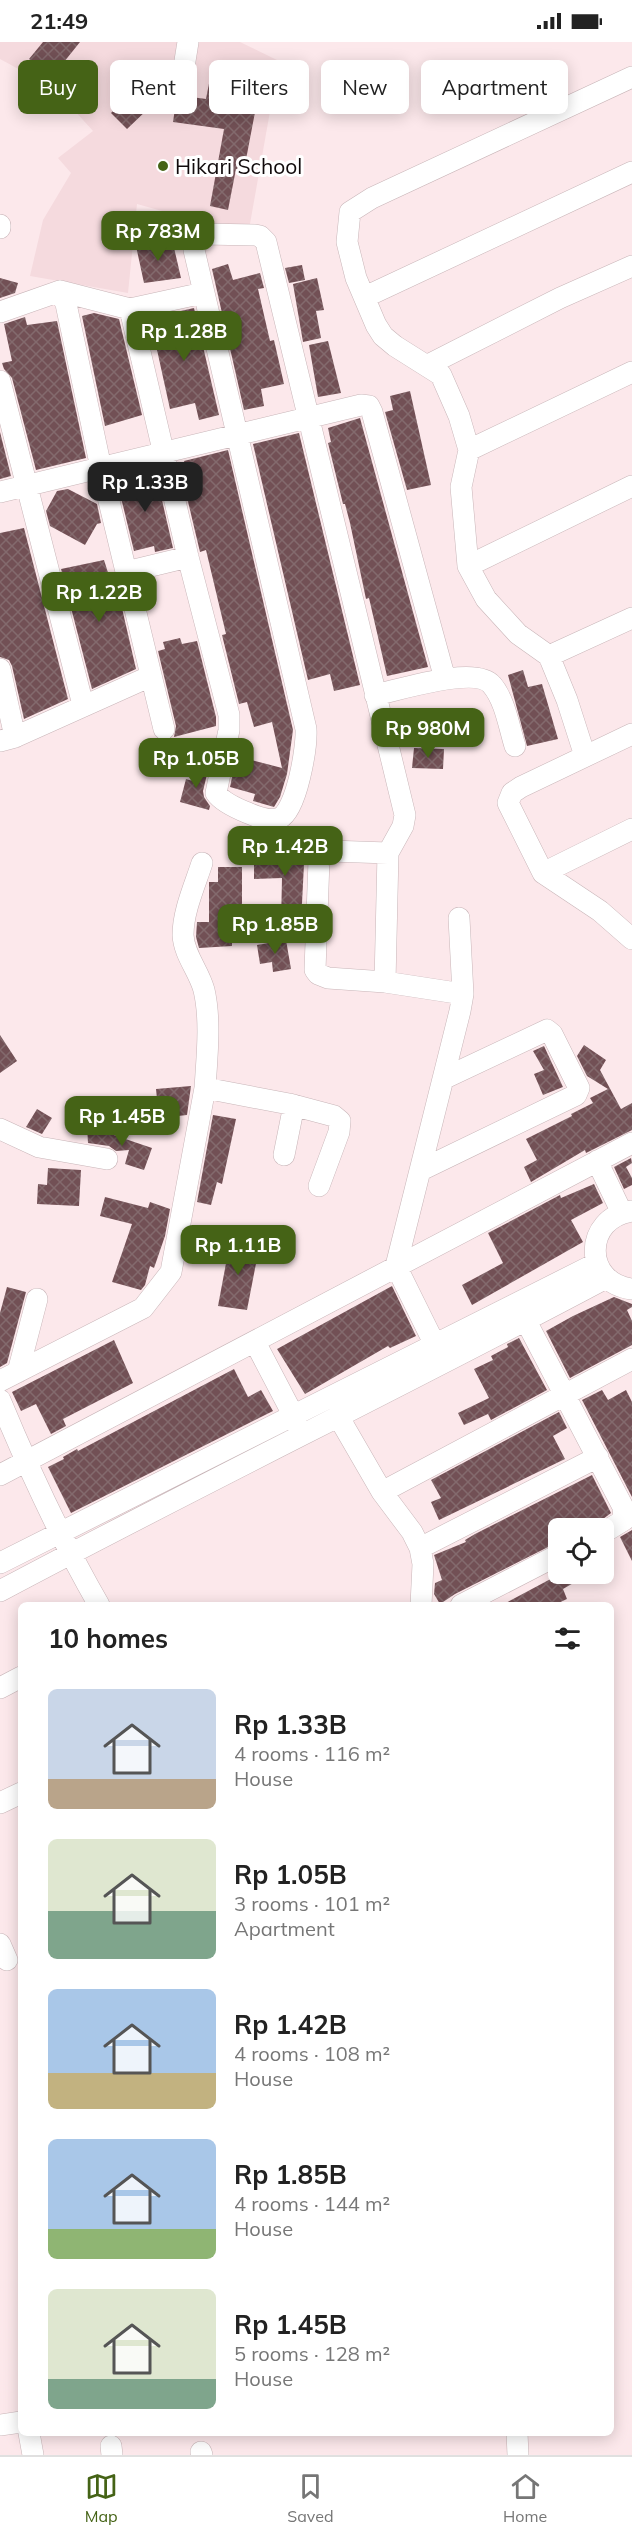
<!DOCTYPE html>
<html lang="en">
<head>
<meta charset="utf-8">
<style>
  body { margin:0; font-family:Mulish,sans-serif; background:#f6f6f6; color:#222; height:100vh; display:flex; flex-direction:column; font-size:22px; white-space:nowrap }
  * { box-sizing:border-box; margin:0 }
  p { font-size:20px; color:#767676 }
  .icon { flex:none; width:33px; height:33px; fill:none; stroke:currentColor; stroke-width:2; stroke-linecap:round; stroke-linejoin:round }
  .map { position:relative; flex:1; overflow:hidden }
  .sheet { position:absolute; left:18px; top:1560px; width:596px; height:834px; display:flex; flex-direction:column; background:#fff; border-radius:9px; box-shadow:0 3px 15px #0003 }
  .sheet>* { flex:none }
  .top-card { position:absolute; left:18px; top:18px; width:597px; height:54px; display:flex; gap:12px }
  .buttons { position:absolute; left:548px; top:1476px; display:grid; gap:12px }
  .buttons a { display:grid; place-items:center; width:66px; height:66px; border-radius:9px; background:#fff; box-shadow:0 3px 15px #0003; font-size:30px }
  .price { position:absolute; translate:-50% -51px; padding:0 14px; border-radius:12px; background:#456316; color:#fff; font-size:20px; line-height:39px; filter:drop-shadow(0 2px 3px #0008) }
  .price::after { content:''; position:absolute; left:50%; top:36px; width:18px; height:14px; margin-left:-9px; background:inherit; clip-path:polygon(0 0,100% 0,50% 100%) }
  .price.selected { background:#222; color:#fff }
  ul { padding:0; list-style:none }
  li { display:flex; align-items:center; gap:18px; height:150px; padding:0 30px }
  li span { display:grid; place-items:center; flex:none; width:168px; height:120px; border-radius:9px; color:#555 }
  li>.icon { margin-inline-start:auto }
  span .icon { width:72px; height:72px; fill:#fffc; stroke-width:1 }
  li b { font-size:26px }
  h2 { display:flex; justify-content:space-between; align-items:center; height:72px; padding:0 30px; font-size:26px }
  .pill { padding:0 21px; border-radius:9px; background:#fff; box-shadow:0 3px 15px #0003; font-size:21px; line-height:54px }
  .pill.selected { background:#456316; color:#fff }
  .status { display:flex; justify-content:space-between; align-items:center; height:42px; padding:0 30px; background:#fff; direction:ltr }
  .status svg { height:16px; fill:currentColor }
  .tabs { display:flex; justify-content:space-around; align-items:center; height:84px; border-top:2px solid #e0e0e0; background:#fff; font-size:16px; color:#767676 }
  .tabs a { display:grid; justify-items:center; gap:3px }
  .tabs .selected { color:#456316 }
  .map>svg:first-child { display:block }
  .built { fill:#f5dade }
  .building { fill:url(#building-cross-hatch) }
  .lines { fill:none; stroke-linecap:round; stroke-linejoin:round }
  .minor-casing { stroke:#c8b5b8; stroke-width:22 }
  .minor { stroke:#fff; stroke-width:21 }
  .poi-dot { fill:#456316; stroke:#fff; stroke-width:2 }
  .labels { text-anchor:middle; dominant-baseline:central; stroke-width:6; stroke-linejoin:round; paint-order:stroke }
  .poi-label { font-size:21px; fill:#100a0b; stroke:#fff; text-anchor:start }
</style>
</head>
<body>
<div class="status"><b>21:49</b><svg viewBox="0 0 49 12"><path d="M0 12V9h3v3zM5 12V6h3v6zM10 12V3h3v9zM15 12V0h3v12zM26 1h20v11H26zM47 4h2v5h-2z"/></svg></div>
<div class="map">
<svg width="632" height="2413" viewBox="0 0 632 2413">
  <defs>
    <pattern id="building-cross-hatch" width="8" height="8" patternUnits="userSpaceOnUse" patternTransform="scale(1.5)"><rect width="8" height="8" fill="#725055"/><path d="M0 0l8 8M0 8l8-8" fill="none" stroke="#836a6d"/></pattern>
  </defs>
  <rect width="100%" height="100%" fill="#fce8eb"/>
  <!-- built -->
  <path class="built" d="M0,0H240L279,19L248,193L137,162L128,251L30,234L43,178L71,131L58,116L93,89L55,47L0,17Z"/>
  <!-- building -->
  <path class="building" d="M43,0H80L52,35L29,17Z
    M213,21L231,25L225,59L256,65L244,128L236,127L228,168L210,164L224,87L173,80L177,53L206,57Z
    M132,50L148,67L127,87L111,71Z
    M172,197L181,236L144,241L136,204Z
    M228,222L233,238L260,231L264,246L258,247L270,299L274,298L284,342L261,347L264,364L244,368L212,227Z
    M302,223L305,238L289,241L285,226Z
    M0,236L18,241L15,251L0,256Z
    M317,236L324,268L316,269L321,296L303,300L293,242Z
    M194,266L219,373L199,378L195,361L170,367L150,276Z
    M94,271L119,277L142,373L105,384L82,274Z
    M25,275L27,283L57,279L86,416L36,428L12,336L4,327L2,321L12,319L4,282Z
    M328,299L341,351L318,355L309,303Z
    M410,349L431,443L407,448L385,370L393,368L390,354Z
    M360,376L428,625L387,634L369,556L366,557L350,481L345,462H343L328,401L331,400L328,386Z
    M0,390L11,434L0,437Z
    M299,391L360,643L334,649L330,632L308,638L253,402Z
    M228,408L293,688L287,732L280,755L274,765L253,759L255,752L230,745L233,731L240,732L244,716L282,726L272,680L254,685L247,660L239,662L222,593L226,592L206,508L200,510L180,426L186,425L184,419Z
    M130,432L131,438L156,432L173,506L155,510L154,504L134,509L116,435Z
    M68,447L97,462L101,481L97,482L85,503L50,484L46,469L57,449Z
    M24,486L68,657L24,677L12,624L9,618L0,615V491Z
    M104,518L118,562H121L136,627L92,647L61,527Z
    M180,596L182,602L197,599L216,675V684L174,695L176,684L158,609L165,607L163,600Z
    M523,628L528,645L542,642L558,697L527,704L508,633Z
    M414,706L444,707L443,727L412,726Z
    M198,721L209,724L203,749L204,755L210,764L209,768L180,760L186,737L193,739Z
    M279,805H309L306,822H304L301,881H281L282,836L254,837V808H279Z
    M218,825H242V870L231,871L232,904L199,906L196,895L197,880H209V840H218Z
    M286,898L291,927L273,930L272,920L260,922L257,903Z
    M0,993L17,1019L0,1031Z
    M584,1003L606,1018L600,1028L621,1067L632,1061V1088L586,1111L585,1108L531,1140L524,1125L537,1118L526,1097L572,1074L571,1072L593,1061L590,1056L608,1047L587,1034L577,1014Z
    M544,1004L563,1045L543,1053L534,1032L544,1028L533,1009Z
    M191,1044L187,1073L159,1076L156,1047Z
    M37,1067L52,1076L42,1092L26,1085Z
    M213,1073L236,1077L222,1142L217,1140L211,1163L197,1160Z
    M87,1084L152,1106L144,1128L125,1122L129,1108L116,1109L109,1104L88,1101Z
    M631,1116L632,1121L626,1125L632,1136V1143L624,1147L614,1125Z
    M48,1126L81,1128L79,1164L37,1162L38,1142L47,1143Z
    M594,1142L603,1161L571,1178L583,1200L472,1263L462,1243L503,1221L488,1191L560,1153L561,1156Z
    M105,1155L148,1166L150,1160L170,1167L165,1194L154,1226L150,1224L145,1243L141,1248L112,1240L132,1182L100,1174Z
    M230,1200L259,1206L247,1268L218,1264Z
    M392,1244L416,1294L390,1306L388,1304L305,1352L277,1307Z
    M7,1245L26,1250L7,1321L0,1325V1271Z
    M614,1255L632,1262V1265L627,1268L632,1279V1303L570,1336L546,1289L573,1274Z
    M519,1296L547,1348L491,1378L488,1372L464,1383L458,1371L489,1356L474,1327L493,1318L491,1314L508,1305L507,1302Z
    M114,1298L133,1341L63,1377L66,1384L51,1392L36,1362L21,1369L12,1350Z
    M234,1327L248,1355L261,1348L273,1369L71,1471L48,1425L64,1417L63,1415L77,1407L78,1409Z
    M602,1348L608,1358L626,1348L632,1360V1455L582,1358Z
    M559,1370L567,1386L553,1394L565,1417L439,1478L431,1460L441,1456L431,1438Z
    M592,1433L611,1471L591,1486H558V1500L455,1552L440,1562L434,1552L435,1541L442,1538L434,1513L466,1500L465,1498L475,1492Z
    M632,1488V1519L620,1495Z
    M560,1532H589L563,1547L567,1557L554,1563H502Z"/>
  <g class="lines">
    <defs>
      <path id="minor" d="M184,25L188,0
        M0,186V183
        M60,249L66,262L101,426L164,687
        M365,255L632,130
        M130,267L188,515L229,673V688L216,751C222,760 238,767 248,771C257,775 270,780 280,776C297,767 307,705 306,687L194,208L196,197L204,192L255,193L260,194L266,200L405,773L403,784L388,811L385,940
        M0,270L60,249L130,267L203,251
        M428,323L560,256L632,224
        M0,339L83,663
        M469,408L632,330
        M0,450L361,363L369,364L372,370L445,637
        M468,524L632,444
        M126,530L188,515
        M549,614L632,576
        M0,627L15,695
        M375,653C399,648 476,623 492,643C505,658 509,685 515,704
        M632,692L521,745L512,751L508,761L543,831L600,869L632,897
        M0,699L15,695L151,634
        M585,714L567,658L549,614L518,592L486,557L468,524L461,445L469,408L459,374L441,333L395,304L383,294L376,283L356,236L347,200L350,170L372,156L632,35
        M388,811L330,809L319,818L315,928L318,932L328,936L385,940L463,952
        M543,831L632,787
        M205,1046L289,1062L334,1074L340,1079L339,1090L319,1144
        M0,1087L39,1105L107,1117
        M284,1113L294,1063
        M597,1119L622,1171
        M421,1128L576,1053L579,1046L552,992L547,988L445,1036
        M632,1169C583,1176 583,1241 632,1247
        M526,1279L623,1465L624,1478L603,1491
        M255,1300L301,1388
        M440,1313L396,1224L460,969L463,952L459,876
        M18,1330L37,1257
        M0,1339L143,1266L171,1230L205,1046C207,1015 211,978 204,948C199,929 184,913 183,893C183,869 195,843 202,821
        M0,1358C29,1428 61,1497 99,1563
        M338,1374L382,1450L412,1490L420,1506L423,1522L421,1563
        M0,1433L632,1101
        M382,1450L632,1317
        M420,1506L598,1415
        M0,1521L597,1221
        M0,1549C201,1442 405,1343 606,1236
        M461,1563L558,1513
        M0,1646L21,1635
        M0,1761L21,1751
        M0,1902L7,1918
        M0,2383L21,2380
        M29,2391L33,2413
        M517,2391L518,2413
        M111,2404L112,2413
        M201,2410L202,2413"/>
    </defs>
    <!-- minor casing -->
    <use href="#minor" class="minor-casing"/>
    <!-- minor -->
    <use href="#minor" class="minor"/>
  </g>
  <!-- markers -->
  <circle class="poi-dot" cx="163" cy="124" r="6"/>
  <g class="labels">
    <!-- poi labels -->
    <g class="poi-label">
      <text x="175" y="124">Hikari School</text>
    </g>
  </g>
</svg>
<div class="buttons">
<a><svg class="icon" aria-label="locate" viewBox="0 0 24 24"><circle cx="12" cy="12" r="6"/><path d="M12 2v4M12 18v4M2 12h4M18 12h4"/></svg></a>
</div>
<b class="price" style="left:158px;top:220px">Rp 783M</b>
<b class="price" style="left:184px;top:320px">Rp 1.28B</b>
<b class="price selected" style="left:145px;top:471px">Rp 1.33B</b>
<b class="price" style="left:99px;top:581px">Rp 1.22B</b>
<b class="price" style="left:428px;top:717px">Rp 980M</b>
<b class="price" style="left:196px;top:747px">Rp 1.05B</b>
<b class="price" style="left:285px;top:835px">Rp 1.42B</b>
<b class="price" style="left:275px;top:913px">Rp 1.85B</b>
<b class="price" style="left:122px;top:1105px">Rp 1.45B</b>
<b class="price" style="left:238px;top:1234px">Rp 1.11B</b>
<div class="top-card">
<a class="pill selected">Buy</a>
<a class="pill">Rent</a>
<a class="pill">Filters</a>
<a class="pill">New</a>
<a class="pill">Apartment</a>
</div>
<section class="sheet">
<h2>10 homes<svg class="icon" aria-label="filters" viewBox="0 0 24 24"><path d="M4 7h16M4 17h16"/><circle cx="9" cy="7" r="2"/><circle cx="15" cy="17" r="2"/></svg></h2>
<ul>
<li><span style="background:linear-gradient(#c9d6e8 75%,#b9a48a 0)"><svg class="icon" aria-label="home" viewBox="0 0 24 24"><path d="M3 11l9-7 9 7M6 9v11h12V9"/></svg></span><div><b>Rp 1.33B</b><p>4 rooms · 116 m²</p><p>House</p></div></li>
<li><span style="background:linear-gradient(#dfe7d0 60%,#7fa58c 0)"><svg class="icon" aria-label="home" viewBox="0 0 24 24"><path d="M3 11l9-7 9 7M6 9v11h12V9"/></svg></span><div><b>Rp 1.05B</b><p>3 rooms · 101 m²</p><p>Apartment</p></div></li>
<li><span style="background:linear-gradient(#a9c7e8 70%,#c2b280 0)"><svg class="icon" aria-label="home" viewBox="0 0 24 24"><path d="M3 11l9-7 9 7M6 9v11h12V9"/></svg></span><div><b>Rp 1.42B</b><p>4 rooms · 108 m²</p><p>House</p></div></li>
<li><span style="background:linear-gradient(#a9c7e8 75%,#8fb573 0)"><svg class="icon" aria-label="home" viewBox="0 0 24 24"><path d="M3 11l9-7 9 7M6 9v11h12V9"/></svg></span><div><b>Rp 1.85B</b><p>4 rooms · 144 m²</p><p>House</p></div></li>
<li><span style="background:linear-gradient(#dfe7d0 75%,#7fa58c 0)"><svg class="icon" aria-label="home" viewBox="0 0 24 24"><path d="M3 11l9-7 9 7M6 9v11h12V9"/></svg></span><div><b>Rp 1.45B</b><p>5 rooms · 128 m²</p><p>House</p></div></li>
</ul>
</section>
</div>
<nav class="tabs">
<a class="selected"><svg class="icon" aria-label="map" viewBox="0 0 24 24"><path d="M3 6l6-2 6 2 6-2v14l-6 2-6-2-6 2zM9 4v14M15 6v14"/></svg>Map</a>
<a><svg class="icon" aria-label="saved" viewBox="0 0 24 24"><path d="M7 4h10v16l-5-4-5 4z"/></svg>Saved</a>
<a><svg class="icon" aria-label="home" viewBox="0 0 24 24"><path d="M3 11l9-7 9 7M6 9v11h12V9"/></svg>Home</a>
</nav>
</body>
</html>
